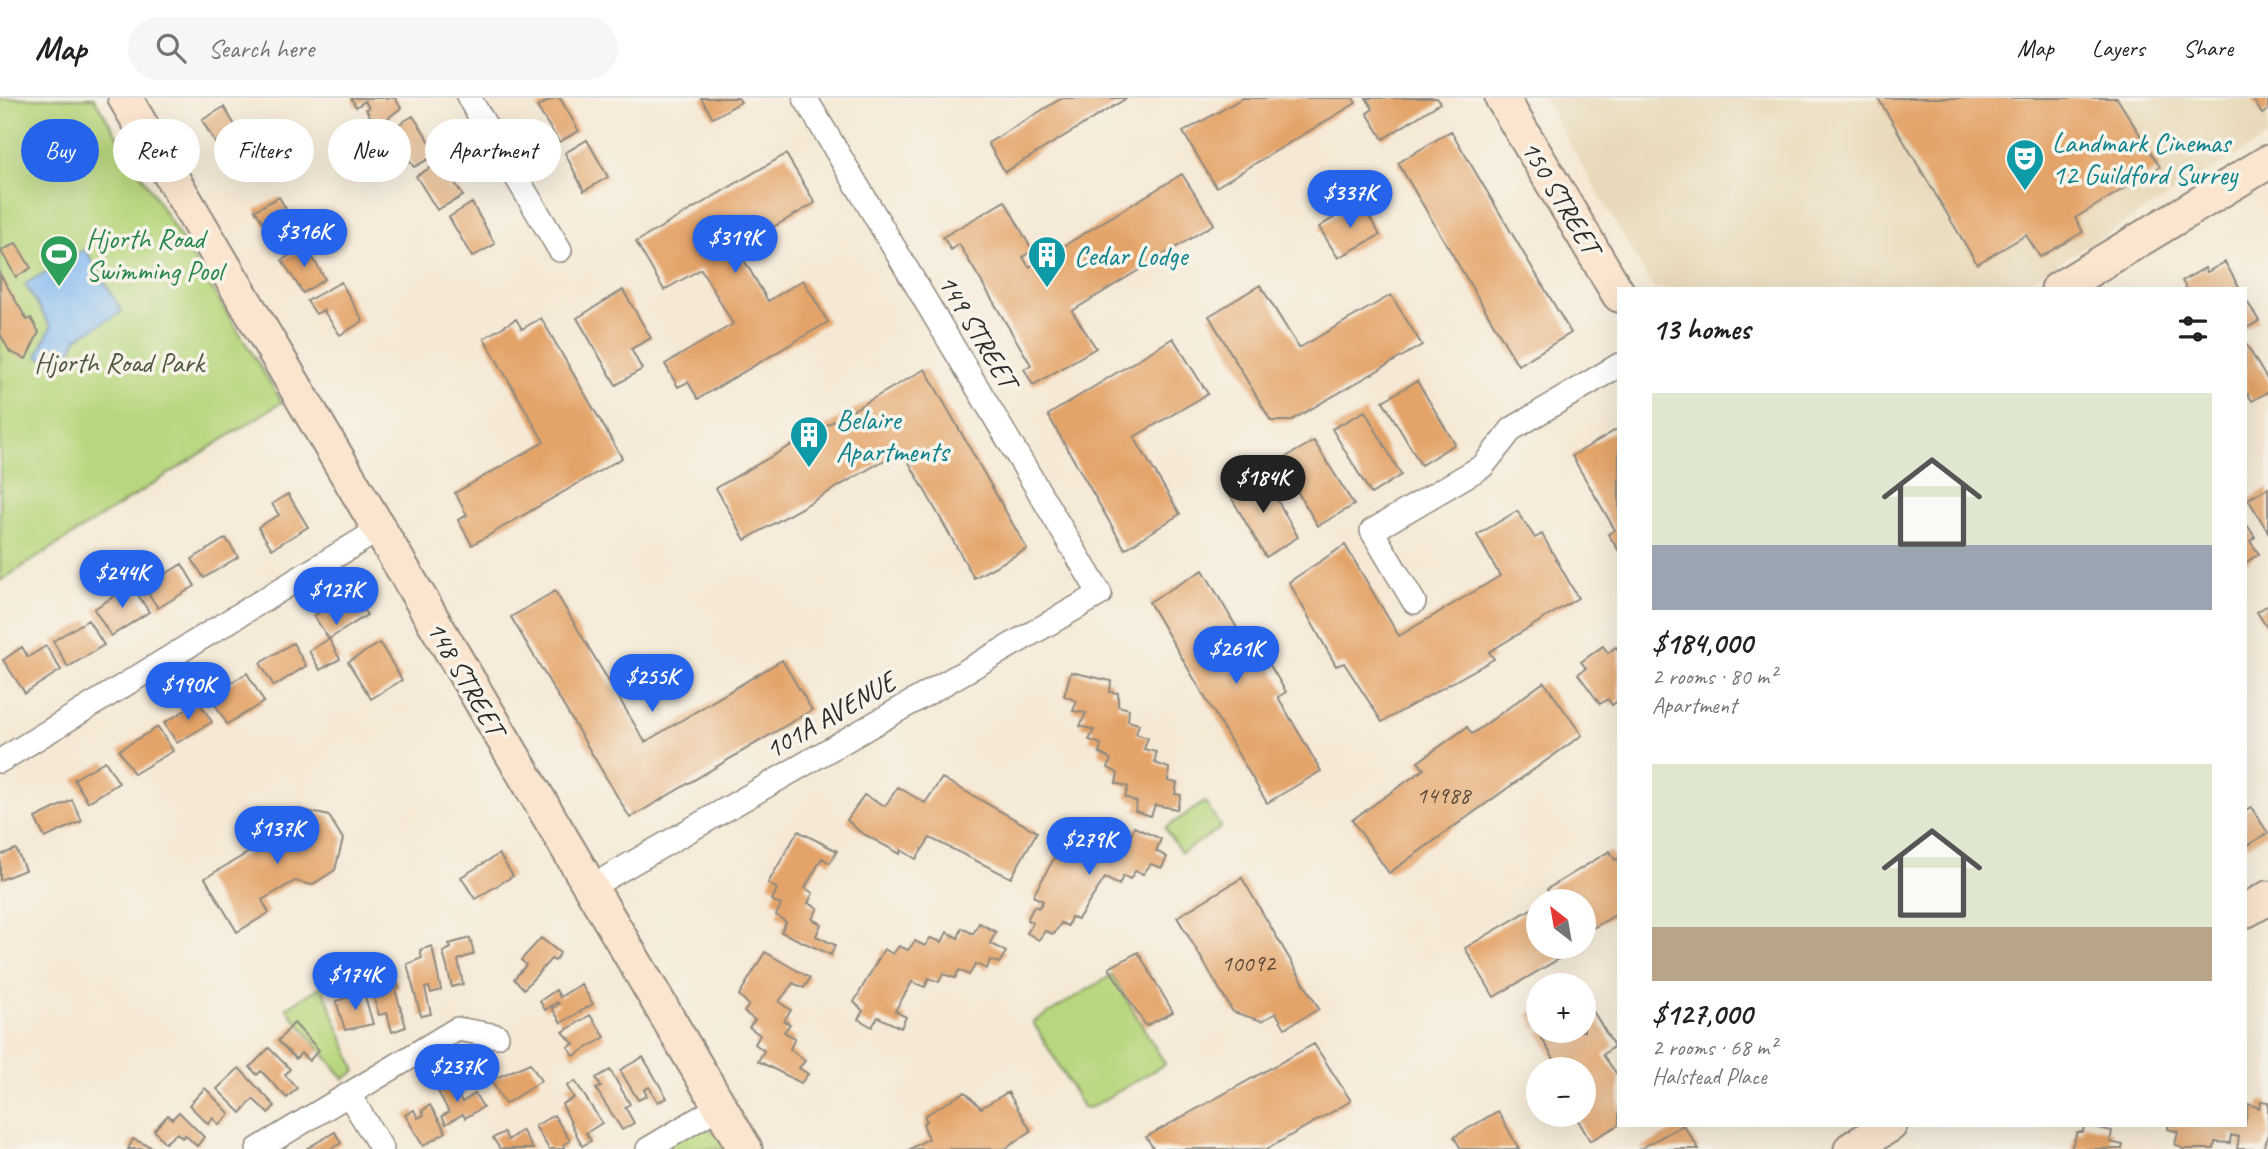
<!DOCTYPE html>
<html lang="en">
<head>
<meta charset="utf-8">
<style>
  body { margin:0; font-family:Caveat,sans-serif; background:#f6f6f6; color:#202124; height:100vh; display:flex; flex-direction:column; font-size:26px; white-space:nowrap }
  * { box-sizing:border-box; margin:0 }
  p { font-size:23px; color:#757577 }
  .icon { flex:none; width:38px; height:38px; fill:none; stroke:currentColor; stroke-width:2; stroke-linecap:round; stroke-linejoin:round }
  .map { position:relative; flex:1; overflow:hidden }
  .panel { position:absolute; left:1617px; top:189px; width:630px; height:840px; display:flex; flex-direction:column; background:#fff; border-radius:0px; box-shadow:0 7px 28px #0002 }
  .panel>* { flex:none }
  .guide { position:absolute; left:21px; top:21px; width:665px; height:63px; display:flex; gap:14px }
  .needle { width:46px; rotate:329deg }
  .buttons { position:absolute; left:1526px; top:791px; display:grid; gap:14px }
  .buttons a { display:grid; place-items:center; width:70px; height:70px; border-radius:50%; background:#fff; box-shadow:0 7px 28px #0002; font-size:35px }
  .price { position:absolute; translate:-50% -60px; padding:0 16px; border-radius:24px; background:#2563eb; color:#fff; font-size:23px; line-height:46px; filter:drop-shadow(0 2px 4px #0008) }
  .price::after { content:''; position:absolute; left:50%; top:42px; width:21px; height:16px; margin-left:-10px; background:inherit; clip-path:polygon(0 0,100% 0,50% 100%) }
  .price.selected { background:#222; color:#fff }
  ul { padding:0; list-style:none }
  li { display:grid; align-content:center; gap:14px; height:371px; padding:0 35px }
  li span { display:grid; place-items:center; height:217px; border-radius:0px; color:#555 }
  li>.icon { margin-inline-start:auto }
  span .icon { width:126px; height:126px; fill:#fffc; stroke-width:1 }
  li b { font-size:30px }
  h2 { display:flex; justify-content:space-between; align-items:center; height:84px; padding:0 35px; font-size:30px }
  .chip { padding:0 24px; border-radius:32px; background:#fff; box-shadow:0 7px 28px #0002; font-size:24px; line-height:63px }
  .chip.selected { background:#2563eb; color:#fff }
  header { display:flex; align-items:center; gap:42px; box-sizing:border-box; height:98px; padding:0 35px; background:#fff; border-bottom:2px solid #e0e0e0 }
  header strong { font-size:33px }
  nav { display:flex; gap:38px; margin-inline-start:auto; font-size:24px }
  .search { width:490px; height:63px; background:#f6f6f6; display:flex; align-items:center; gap:18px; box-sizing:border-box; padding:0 24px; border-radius:38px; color:#757577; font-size:26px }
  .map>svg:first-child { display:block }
  .built { fill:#e8d9ba }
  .green { fill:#b7d77e; stroke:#718154; stroke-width:2 }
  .water { fill:#82baf2; stroke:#56728e; stroke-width:2 }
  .building { fill:#e4a469 }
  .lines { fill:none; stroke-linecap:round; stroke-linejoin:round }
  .street-casing { stroke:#908a80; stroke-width:26 }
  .secondary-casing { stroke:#908a80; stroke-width:37 }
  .street { stroke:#fff; stroke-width:23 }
  .secondary { stroke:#fbe5cf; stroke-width:33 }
  .labels { text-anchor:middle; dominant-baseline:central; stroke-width:7; stroke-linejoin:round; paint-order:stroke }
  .number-label { font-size:24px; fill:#59493a }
  .culture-label { font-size:28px; fill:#0d838f; stroke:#f7f3e8; text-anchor:start }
  .street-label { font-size:28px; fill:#2b2b2b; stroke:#f7f3e8 }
  .leisure-label { font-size:28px; fill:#27864d; stroke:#f7f3e8; text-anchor:start }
  .park-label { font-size:28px; fill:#4e5640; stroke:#f7f3e8 }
</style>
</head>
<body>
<header>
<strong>Map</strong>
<div class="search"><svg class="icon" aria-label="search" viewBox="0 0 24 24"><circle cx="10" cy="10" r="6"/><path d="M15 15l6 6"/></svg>Search here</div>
<nav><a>Map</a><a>Layers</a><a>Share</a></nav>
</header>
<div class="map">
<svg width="2268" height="1051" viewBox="0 0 2268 1051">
  <rect width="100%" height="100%" fill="#f7f3e8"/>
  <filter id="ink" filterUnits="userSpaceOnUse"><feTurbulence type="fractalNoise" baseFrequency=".0143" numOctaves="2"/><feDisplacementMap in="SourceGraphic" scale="14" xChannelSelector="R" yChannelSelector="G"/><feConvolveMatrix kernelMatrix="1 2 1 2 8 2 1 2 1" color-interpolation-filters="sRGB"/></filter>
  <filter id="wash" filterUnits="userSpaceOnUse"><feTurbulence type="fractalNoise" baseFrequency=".00686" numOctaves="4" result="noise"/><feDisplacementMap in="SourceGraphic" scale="28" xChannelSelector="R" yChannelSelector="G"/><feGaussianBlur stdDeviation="1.57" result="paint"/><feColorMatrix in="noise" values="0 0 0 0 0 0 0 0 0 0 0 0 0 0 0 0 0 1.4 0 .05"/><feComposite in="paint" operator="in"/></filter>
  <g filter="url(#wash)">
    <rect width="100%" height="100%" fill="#f5e9d5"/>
    <!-- built -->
    <path class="built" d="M1543,0H2268V38L2015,191H1654Z"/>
    <!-- green -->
    <path class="green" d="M0,0H94L282,304L0,483Z
      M1205,704L1221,730L1181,755L1165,730Z
      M1112,877L1165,966L1090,1010L1083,1009L1033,924Z
      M322,888L356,973L344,981L286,910Z
      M707,1030L717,1037L726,1051H658L696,1031Z"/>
    <!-- water -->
    <path class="water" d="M85,151L122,214L77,240L63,271L37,258L51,229L25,186Z"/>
    <g id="blocks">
      <!-- building -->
      <path class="building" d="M351,0H395L401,10L376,29L366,11L369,10L365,3L356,9Z
        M554,0H560L579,33L559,44L537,9Z
        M701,0H738L741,4L713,20Z
        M1062,0H1127L1005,74L988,45Z
        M1243,0H1353L1356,5L1216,89L1183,34Z
        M1366,0H1437L1440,5L1383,41L1367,15L1373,11Z
        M1878,0H2117L2160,69L2075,120L2083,134L2040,159L2026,137L1977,166Z
        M2252,0H2268V12L2262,16Z
        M224,9L242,39L220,53L202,22Z
        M413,18L438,56L414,69L389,32Z
        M1451,33L1571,235L1518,267L1398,65Z
        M587,42L608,79L584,93L565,55Z
        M786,56L815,105L737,150L768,203L803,182L828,224L698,301L688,284L678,289L665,266L733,226L701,171L664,192L636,144Z
        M442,63L463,98L437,112L416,78Z
        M1182,76L1214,126L1072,213L1096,250L1033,287L1024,271L1031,267L959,146L951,152L943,139L1005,103L1032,152L1023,159L1029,169Z
        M279,99L299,134L277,147L255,112Z
        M1360,103L1380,137L1338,160L1319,129Z
        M472,105L495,146L472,159L449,119Z
        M16,145L31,170L16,179L1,153Z
        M306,148L325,181L303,195L282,162Z
        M2225,164L2240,191H2187L2182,183L2205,170L2207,174Z
        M0,176L27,222L31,220L39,234L26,261L10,254L0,236Z
        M341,184L363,223L340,237L323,212L316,216L307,203Z
        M1260,187L1299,250L1391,197L1422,247L1290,323H1271L1209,218Z
        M623,192L651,240L631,251L642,271L616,287L577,220Z
        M2245,200L2259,223L2245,231Z
        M541,220L622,360L472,447L458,422L467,417L455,395L544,344L484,240L516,221L522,231Z
        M1173,240L1208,296L1134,339L1180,416L1125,451L1048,317Z
        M2245,244L2268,283V294L2252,303L2248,296L2245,298Z
        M925,271L1027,451L974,480L902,352L745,442L716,390Z
        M1417,283L1455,346L1421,367L1383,303Z
        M1365,313L1401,377L1371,396L1332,331Z
        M1619,330V453L1608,436L1615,432L1572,358Z
        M1314,343L1354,407L1318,428L1279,363Z
        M1262,375L1298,439L1266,459L1228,394Z
        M2268,390V434L2248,401Z
        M288,396L308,429L272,451L258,429L279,417L272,406Z
        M1517,413L1535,440L1542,436L1578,500L1489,554L1494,561L1382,624L1344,565L1336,568L1289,484L1345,447L1399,538L1500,478L1477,437Z
        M2245,424L2255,439L2250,443L2259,456L2245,465Z
        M226,440L238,459L204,480L192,461Z
        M182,466L195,488L158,510L144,489Z
        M1203,472L1247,547L1255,542L1286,594L1278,599L1321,673L1267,705L1149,504Z
        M132,487L149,514L111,538L94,511Z
        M555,493L645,644L782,562L812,612L630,720L511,519Z
        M351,494L367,517L329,541L340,561L320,572L309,553L329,541L314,518Z
        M2268,507V531L2257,514Z
        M88,522L104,547L68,569L53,543Z
        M293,545L306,568L274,588L260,565Z
        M380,545L402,582L371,601L348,564Z
        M46,548L61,572L25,595L3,562L22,549L28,559Z
        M1603,548L1608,555L1616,549L1619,553V602L1612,607L1608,601L1600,606L1578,576L1586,570L1581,564Z
        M1071,574L1111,583L1110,594L1118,595V608L1129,611L1128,623L1139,626L1136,636L1148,640L1144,651L1156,654L1155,665L1169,670L1168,683L1177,685L1175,696L1181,697L1177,711L1155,707L1151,718L1135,713L1137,704L1125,699L1128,689L1116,685L1118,675L1108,670L1111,661L1099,655L1101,646L1089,642L1094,632L1080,628L1086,615L1073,613L1077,603L1064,598Z
        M247,575L264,604L227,626L210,598Z
        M1544,584L1582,637L1389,775L1352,722L1424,671L1418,664L1467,629L1472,636Z
        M199,604L212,624L177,645L164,625Z
        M158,629L173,653L134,676L119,652Z
        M105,663L119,685L88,704L74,681Z
        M942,680L1037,734L1011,780L930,740L916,761L901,752L900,756L860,734L847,722L864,697L885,708L898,689L925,705Z
        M72,702L82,723L45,740L35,720Z
        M2251,709L2268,735L2245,749V712Z
        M298,711L329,718L343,741L335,772L312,787L295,783L262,802L269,815L237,834L205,780L268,743L273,727Z
        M1134,729L1161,741L1156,753L1167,759L1162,770L1151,766L1143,776L1135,773L1130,781L1123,778L1119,787L1105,780L1078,821L1071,819L1068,828L1061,825L1054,836L1045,833L1039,842L1027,835L1033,825L1027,822L1034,808L1039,810L1043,803L1033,798L1058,753L1067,758L1072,749L1084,752L1090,742L1099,746L1103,739L1114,744L1119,734L1131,738Z
        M798,733L837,753L830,765L822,760L805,790L813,795L808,805L818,810L812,821L821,826L816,838L835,847L831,857L781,834L786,824L776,817L781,807L772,802L777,791L768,785Z
        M16,751L25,772L0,782V757Z
        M1610,753L1615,762L1619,760V815L1584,835V803H1544L1552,799L1547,791Z
        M499,756L513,778L475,801L461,779Z
        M1242,780L1319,911L1285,930L1276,915L1262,923L1233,914L1177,819Z
        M1538,807V849H1579L1494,899L1465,850Z
        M979,825L996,834L990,845L1006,854L999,865L990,862L987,871L976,866L969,877L959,872L955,880L943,876L939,884L929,880L925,889L912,884L895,913L906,919L901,930L878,919L872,929L858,921L863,913L854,904L884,851L893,856L899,848L908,852L915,843L925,848L930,840L942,844L947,834L958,840L962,830L973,836Z
        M470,840L474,856L458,862L463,886L452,889L443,854L451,850L449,846Z
        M541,840L560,855L555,863L551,861L524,891L514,881L526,867L521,862Z
        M432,848L441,892L431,895L429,889L425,890L431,916L421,918L407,866L422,860L420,852Z
        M765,854L810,880L804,890L793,885L779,904L791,912L784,923L790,926L784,934L795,940L790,951L805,963L799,970L808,976L801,985L758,963L764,953L755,946L760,937L749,929L755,922L744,914L749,907L739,897Z
        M1138,854L1173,914L1146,928L1109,870Z
        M396,881L399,890L395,891L406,929L392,934L387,915L379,917L370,888Z
        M581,886L593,906L561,925L552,910L559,906L557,904L545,912L540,903L556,892L560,899Z
        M364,895L373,926L345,932L336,903Z
        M1584,898L1614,948L1603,957L1619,979V1027L1590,1043L1575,1017H1584V971H1560L1527,916L1538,909V933H1584Z
        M590,917L605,939L574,958L568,949L574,946L563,934Z
        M294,925L319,952L309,963L301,955L296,961L278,943Z
        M1314,946L1351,1003L1267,1051H1154L1146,1039Z
        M269,950L290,971L285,977L297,990L287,1000L261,973L257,977L250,969Z
        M643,959L667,1000L658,1004L649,989L644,992L647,998L638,1002L620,972Z
        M530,965L541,983L505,1006L491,982Z
        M239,970L275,1008L268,1015L253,1001L241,1015L217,991Z
        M610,972L630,1006L625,1009L634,1025L622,1032L596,991L601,989L596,980Z
        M445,983L454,999L458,997L462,1004L475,996L483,1009L465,1020L463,1016L446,1026L442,1018L449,1014L435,988Z
        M575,983L602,1025L586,1035L591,1043L582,1048L562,1006L574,1000L567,988Z
        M205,990L230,1016L219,1027L213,1020L208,1026L189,1007Z
        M965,994L981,1010L1008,994L1031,1033L1005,1051H910L928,1041L923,1025L927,1023L924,1018Z
        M2261,1003L2268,1004V1036L2263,1051H2237L2239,1039L2231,1037L2230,1045L2215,1044L2214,1051H2183L2175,1046L2178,1034L2168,1031V1027H2245L2248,1006L2259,1010Z
        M430,1007L446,1034L423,1048L405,1017L414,1012L418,1020L424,1017L422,1013Z
        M1498,1013L1519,1051H1461L1454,1039Z
        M179,1014L204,1039L197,1048L185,1037L182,1040L177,1035L165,1045L154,1032L168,1017L172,1021Z
        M554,1017L570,1043L563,1047L565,1051H549L535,1028Z
        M1683,1027L1699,1051H1640Z
        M2084,1027L2112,1033L2110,1044L2123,1047L2122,1051H2071L2077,1034H2083Z
        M522,1032L533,1051H500L493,1040L504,1034L508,1042Z
        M335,1034L341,1045L331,1051H306Z
        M133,1041L156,1051H128Z"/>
    </g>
  </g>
  <g filter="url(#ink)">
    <use href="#blocks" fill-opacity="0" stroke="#908a80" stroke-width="2"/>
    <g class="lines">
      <defs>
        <path id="street" d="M469,0L560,152
          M1414,504L1372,433L1483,368L1512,331L1619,267
          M0,663L380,431
          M589,790L1100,496L805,0
          M349,997L382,1051
          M258,1051L457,931L497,938
          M648,1051L720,1008"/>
        <path id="secondary" d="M125,0L745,1051
          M1502,0L1619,197
          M2058,191L2268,64
          M2245,813L2268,800
          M1851,1051L1890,1027"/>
      </defs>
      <!-- street casing -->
      <use href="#street" class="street-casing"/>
      <!-- secondary casing -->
      <use href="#secondary" class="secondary-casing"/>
      <!-- street -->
      <use href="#street" class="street"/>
      <!-- secondary -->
      <use href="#secondary" class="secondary"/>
    </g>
  </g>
  <!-- icons -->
  <defs>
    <symbol id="theatre-pin" viewBox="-11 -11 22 30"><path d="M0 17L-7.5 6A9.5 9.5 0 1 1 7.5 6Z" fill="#0f9aa8" stroke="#f7f3e8"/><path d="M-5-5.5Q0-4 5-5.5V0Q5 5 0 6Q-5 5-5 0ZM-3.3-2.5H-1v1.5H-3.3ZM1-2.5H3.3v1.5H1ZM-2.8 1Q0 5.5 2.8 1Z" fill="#fff"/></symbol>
    <symbol id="stadium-pin" viewBox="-11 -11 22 30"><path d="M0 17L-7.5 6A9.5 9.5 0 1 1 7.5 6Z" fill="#2e9e5b" stroke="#f7f3e8"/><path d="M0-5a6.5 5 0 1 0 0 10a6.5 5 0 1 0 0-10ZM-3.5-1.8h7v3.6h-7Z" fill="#fff"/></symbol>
    <symbol id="building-pin" viewBox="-11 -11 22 30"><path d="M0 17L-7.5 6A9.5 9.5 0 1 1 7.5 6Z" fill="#0f9aa8" stroke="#f7f3e8"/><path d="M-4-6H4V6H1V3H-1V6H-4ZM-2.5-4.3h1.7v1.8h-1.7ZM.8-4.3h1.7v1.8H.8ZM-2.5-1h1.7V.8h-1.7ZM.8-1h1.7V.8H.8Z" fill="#fff"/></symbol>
  </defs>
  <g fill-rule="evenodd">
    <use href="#theatre-pin" x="2003" y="38" width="44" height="60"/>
    <use href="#stadium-pin" x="37" y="134" width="44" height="60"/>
    <use href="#building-pin" x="1025" y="135" width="44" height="60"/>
    <use href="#building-pin" x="787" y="315" width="44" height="60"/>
  </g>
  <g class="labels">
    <!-- number labels -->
    <g class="number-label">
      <text x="1443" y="697">14988</text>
      <text x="1248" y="865">10092</text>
    </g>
    <!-- culture labels -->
    <g class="culture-label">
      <text x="2052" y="44">Landmark Cinemas<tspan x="2052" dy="32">12 Guildford Surrey</tspan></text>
      <text x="1074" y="157">Cedar Lodge</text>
      <text x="836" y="321">Belaire<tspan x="836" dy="32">Apartments</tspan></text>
    </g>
    <!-- street labels -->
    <g class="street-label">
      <text transform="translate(1561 99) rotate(59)">150 STREET</text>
      <text transform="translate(978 233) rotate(59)">149 STREET</text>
      <text transform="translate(466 580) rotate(60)">148 STREET</text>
      <text transform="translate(830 617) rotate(-30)">101A AVENUE</text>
    </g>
    <!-- leisure labels -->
    <g class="leisure-label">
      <text x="86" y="140">Hjorth Road<tspan x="86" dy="32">Swimming Pool</tspan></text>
    </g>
    <!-- park labels -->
    <g class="park-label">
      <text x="119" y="264">Hjorth Road Park</text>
    </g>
  </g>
</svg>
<div class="buttons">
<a><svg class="needle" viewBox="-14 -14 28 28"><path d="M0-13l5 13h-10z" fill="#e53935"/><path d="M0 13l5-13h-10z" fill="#757577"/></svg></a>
<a>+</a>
<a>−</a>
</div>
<b class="price" style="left:1350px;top:132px">$337K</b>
<b class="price" style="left:304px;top:171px">$316K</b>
<b class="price" style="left:735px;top:177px">$319K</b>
<b class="price selected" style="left:1263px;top:417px">$184K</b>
<b class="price" style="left:122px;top:512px">$244K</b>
<b class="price" style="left:336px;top:529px">$127K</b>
<b class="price" style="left:1236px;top:588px">$261K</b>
<b class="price" style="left:652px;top:616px">$255K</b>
<b class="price" style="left:188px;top:624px">$190K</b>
<b class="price" style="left:277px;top:768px">$137K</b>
<b class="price" style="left:1089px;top:779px">$279K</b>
<b class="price" style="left:355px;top:914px">$174K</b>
<b class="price" style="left:457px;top:1006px">$237K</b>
<div class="guide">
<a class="chip selected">Buy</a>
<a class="chip">Rent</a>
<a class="chip">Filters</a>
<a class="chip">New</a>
<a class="chip">Apartment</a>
</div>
<section class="panel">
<h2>13 homes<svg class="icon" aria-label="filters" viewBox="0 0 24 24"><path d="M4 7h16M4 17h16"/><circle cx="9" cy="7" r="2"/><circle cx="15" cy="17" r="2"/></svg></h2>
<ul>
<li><span style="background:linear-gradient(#dfe7d0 70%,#9aa5b1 0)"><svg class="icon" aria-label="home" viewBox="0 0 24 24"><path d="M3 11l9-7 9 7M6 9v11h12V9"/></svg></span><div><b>$184,000</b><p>2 rooms · 80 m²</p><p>Apartment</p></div></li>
<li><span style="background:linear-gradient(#dfe7d0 75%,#b9a48a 0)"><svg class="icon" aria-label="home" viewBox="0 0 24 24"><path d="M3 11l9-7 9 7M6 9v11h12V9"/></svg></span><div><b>$127,000</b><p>2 rooms · 68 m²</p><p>Halstead Place</p></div></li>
</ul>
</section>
</div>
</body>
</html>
